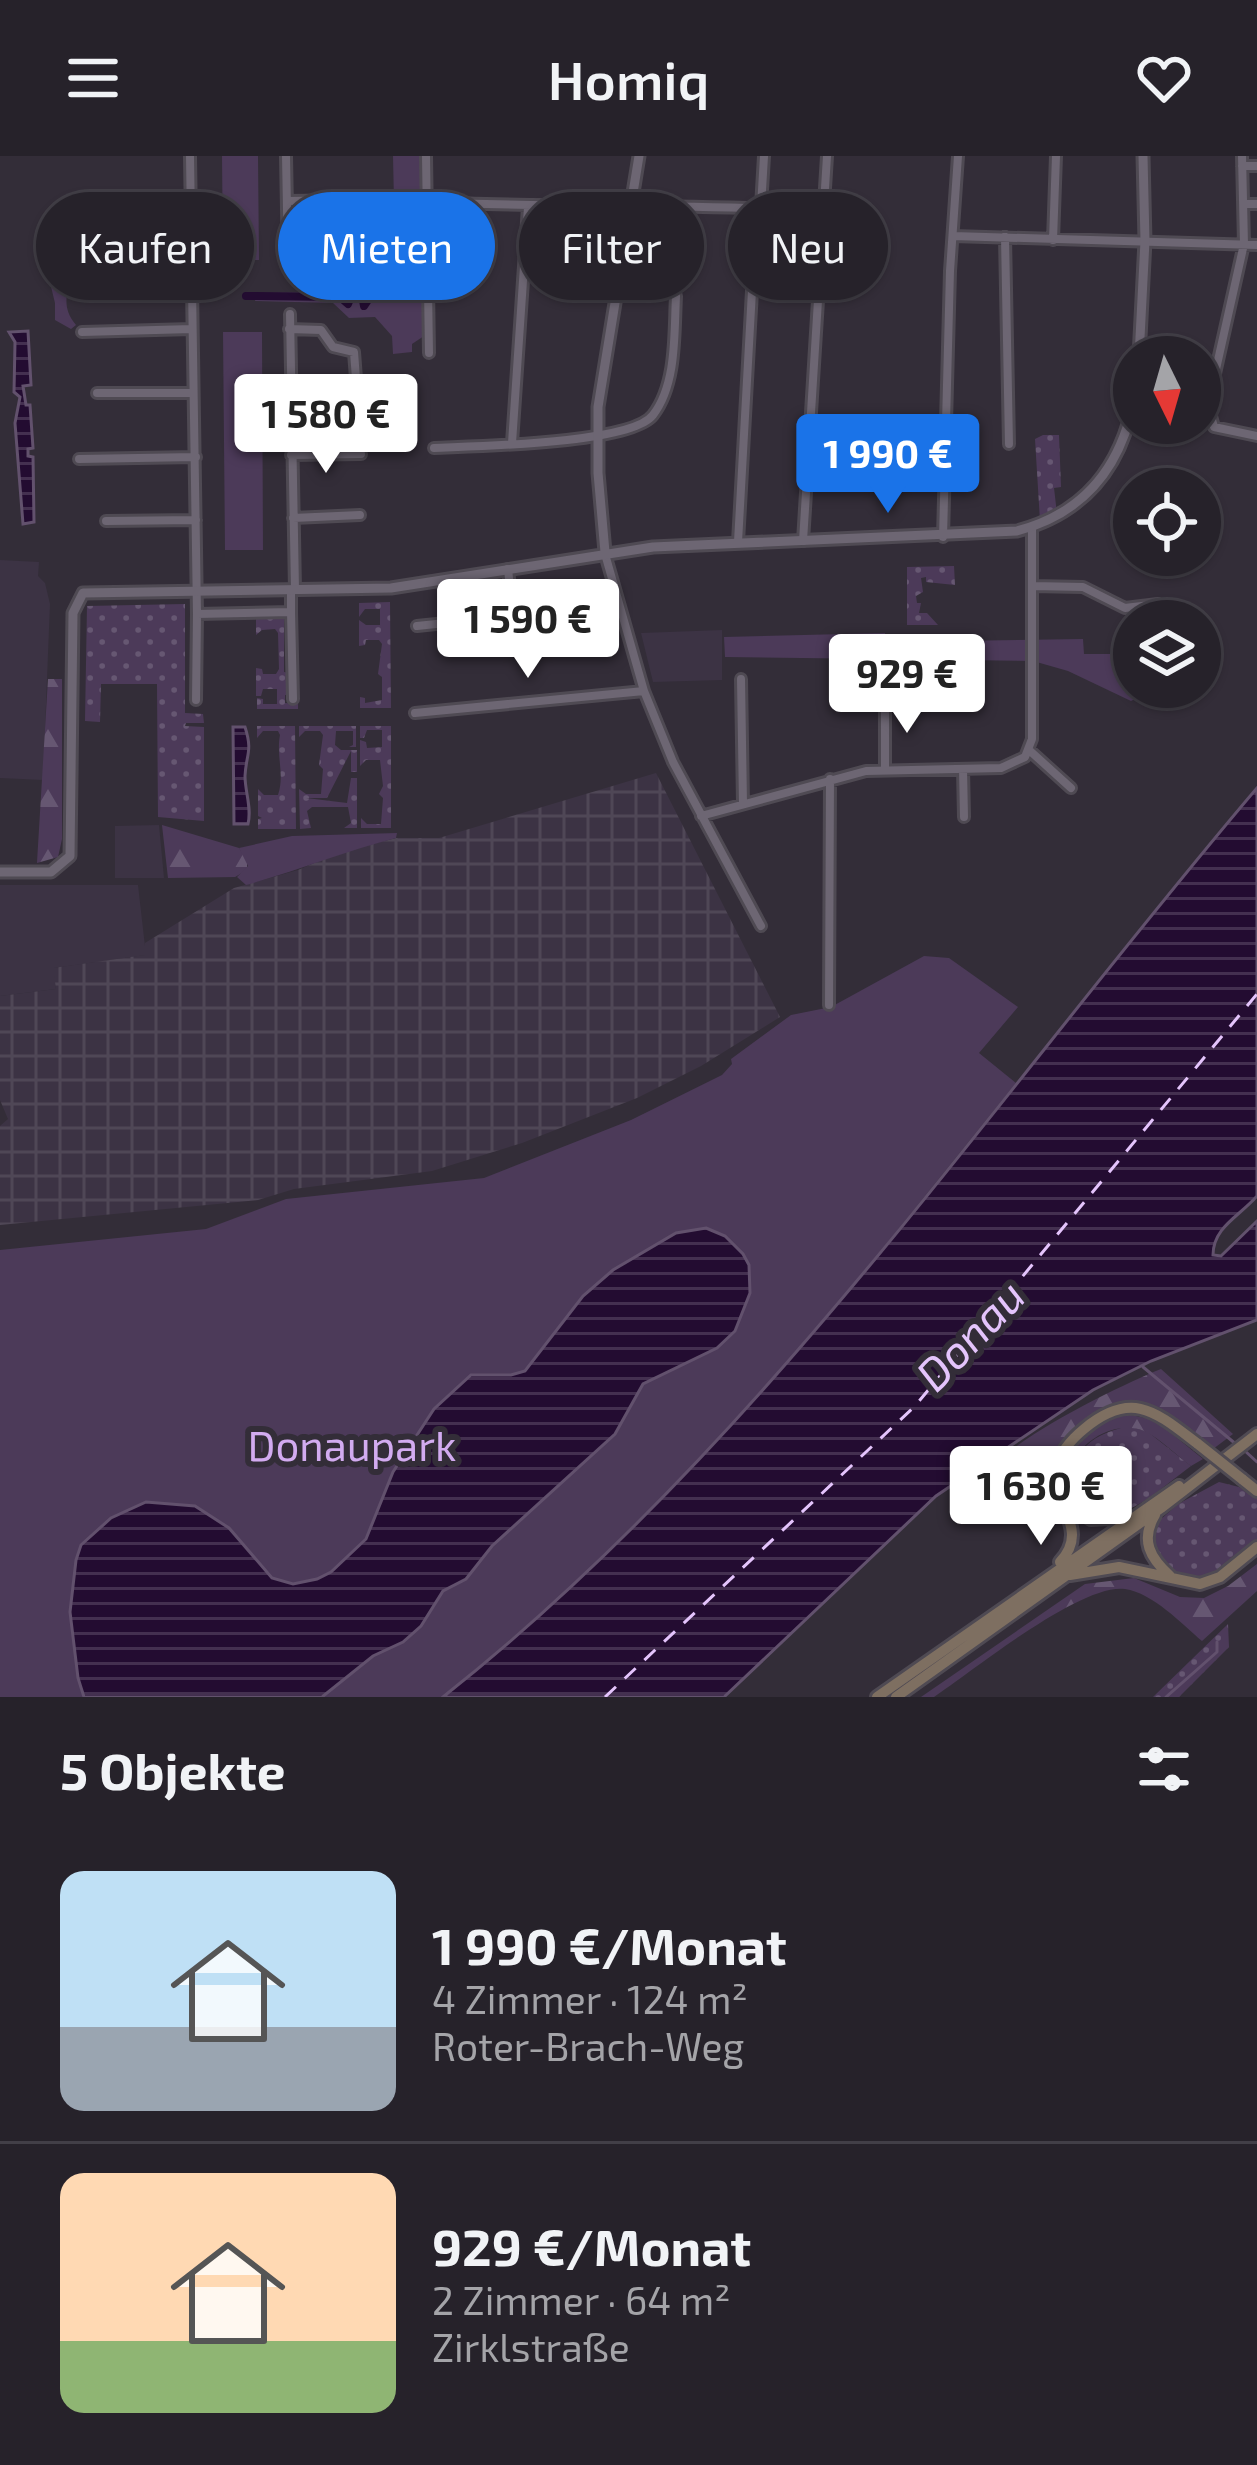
<!DOCTYPE html>
<html lang="de">
<head>
<meta charset="utf-8">
<style>
  body { margin:0; font-family:"Exo 2",sans-serif; background:#2e2a32; color:#f1f3f6; height:100vh; display:flex; flex-direction:column; font-size:45px; white-space:nowrap }
  * { box-sizing:border-box; margin:0 }
  p { font-size:39px; color:#a4a4a8 }
  .icon { flex:none; width:66px; height:66px; fill:none; stroke:currentColor; stroke-width:2; stroke-linecap:round; stroke-linejoin:round }
  .map { position:relative; height:1541px; overflow:hidden }
  .panel { display:flex; flex-direction:column; background:#26222a; flex:1 }
  .panel>* { flex:none }
  .top-card { position:absolute; left:36px; top:36px; width:1185px; height:108px; display:flex; gap:24px }
  .needle { width:78px; rotate:175deg }
  .buttons { position:absolute; left:1113px; top:180px; display:grid; gap:24px }
  .buttons a { display:grid; place-items:center; width:108px; height:108px; border-radius:50%; background:#26222a; box-shadow:0 3px 9px #0004,0 0 0 3px #423f47; font-size:60px }
  .price { position:absolute; translate:-50% -102px; padding:0 27px; border-radius:12px; background:#fff; color:#222; font-size:39px; line-height:78px; filter:drop-shadow(0 3px 6px #0008) }
  .price::after { content:''; position:absolute; left:50%; top:72px; width:36px; height:27px; margin-left:-18px; background:inherit; clip-path:polygon(0 0,100% 0,50% 100%) }
  .price.on { background:#1a73e8; color:#fff }
  ul { padding:0; list-style:none }
  li { display:flex; align-items:center; gap:36px; height:300px; padding:0 60px }
  li+li { border-top:3px solid #423f47 }
  li span { display:grid; place-items:center; flex:none; width:336px; height:240px; border-radius:24px; color:#555 }
  li>.icon { margin-inline-start:auto }
  span .icon { width:144px; height:144px; fill:#fffc; stroke-width:1 }
  li b { font-size:51px }
  h2 { display:flex; justify-content:space-between; align-items:center; height:144px; padding:0 60px; font-size:51px }
  .chip { padding:0 42px; border-radius:54px; background:#26222a; box-shadow:0 3px 9px #0004,0 0 0 3px #423f47; font-size:42px; line-height:108px }
  .chip.on { background:#1a73e8; color:#fff }
  header { display:flex; justify-content:space-between; align-items:center; height:156px; padding:0 60px; background:#26222a; font-size:54px; font-weight:600 }
  .map>svg:first-child { display:block }
  .built { fill:#3c3344 }
  .industrial { fill:url(#industrial-grid) }
  .grass { fill:url(#grass-dots) }
  .forest { fill:url(#forest-firs) }
  .green { fill:#4c3a59 }
  .water { fill:url(#water-rules); stroke:#62516d; stroke-width:3 }
  .lines { fill:none; stroke-linecap:round; stroke-linejoin:round }
  .stream { stroke:#62516d; stroke-width:3 }
  .canal { stroke:#230c31; stroke-width:8 }
  .ferry { stroke:#e4c4fc; stroke-width:3; stroke-dasharray:15 12; stroke-linecap:butt }
  .minor-casing { stroke:#4f4a53; stroke-width:14 }
  .tertiary-casing { stroke:#4f4a53; stroke-width:15 }
  .secondary-casing { stroke:#4f4a53; stroke-width:16 }
  .minor { stroke:#6d6673; stroke-width:8 }
  .tertiary { stroke:#6d6673; stroke-width:9 }
  .secondary { stroke:#7e6f61; stroke-width:10 }
  .secondary-bridge-casing { stroke:#4f4a53; stroke-width:16; stroke-linecap:butt }
  .secondary-bridge { stroke:#7e6f61; stroke-width:10 }
  .labels { text-anchor:middle; dominant-baseline:central; stroke-width:12; stroke-linejoin:round; paint-order:stroke }
  .park-label { font-size:42px; fill:#d2abf0; stroke:#332d38 }
  .water-label { font-size:45px; font-style:italic; fill:#e4c4fc; stroke:#332d38 }
</style>
</head>
<body>
<header><svg class="icon" aria-label="menu" viewBox="0 0 24 24"><path d="M4 6h16M4 12h16M4 18h16"/></svg>Homiq<svg class="icon" aria-label="heart" viewBox="0 0 24 24"><path d="M12 20l-8-8c-3-5 5-10 8-4 3-6 11-1 8 4z"/></svg></header>
<div class="map">
<svg width="1257" height="1541" viewBox="0 0 1257 1541">
  <defs>
    <pattern id="industrial-grid" width="8" height="8" patternUnits="userSpaceOnUse" patternTransform="scale(3)"><rect width="8" height="8" fill="#3c3344"/><path d="M0 4h8M4 0v8" fill="none" stroke="#4f4756"/></pattern>
    <pattern id="grass-dots" width="8" height="8" patternUnits="userSpaceOnUse" patternTransform="scale(3)"><rect width="8" height="8" fill="#4c3a59"/><path d="M2 2h.1M6 6h.1" fill="none" stroke="#665772" stroke-width="1.8" stroke-linecap="round"/></pattern>
    <pattern id="forest-firs" width="22" height="20" patternUnits="userSpaceOnUse" patternTransform="scale(3)"><rect width="22" height="20" fill="#4c3a59"/><path d="M5 1l3.5 6h-7zM16 11l3.5 6h-7z" fill="#665772"/></pattern>
    <pattern id="water-rules" width="6" height="5" patternUnits="userSpaceOnUse" patternTransform="scale(3)"><rect width="6" height="5" fill="#230c31"/><path d="M0 2.5h6" fill="none" stroke="#443050"/></pattern>
  </defs>
  <rect width="100%" height="100%" fill="#332d38"/>
  <!-- built -->
  <path class="built" d="M0,404L39,406L38,420L45,427L50,448L43,624L0,622Z
    M722,474V524L653,526L641,477Z
    M159,669L164,722H115V670Z
    M0,729H138L146,799L54,812L56,833L0,840Z"/>
  <!-- industrial -->
  <path class="industrial" d="M656,617L780,861L701,910L637,942L522,987L432,1015L294,1033L258,1044L0,1069V970L8,963L0,944V840L56,833L53,812L145,799V787L234,732L298,714L335,698L396,682H439Z"/>
  <!-- grass -->
  <path class="grass" d="M1043,279H1059L1061,331L1054,332L1057,358L1040,365L1035,283Z
    M954,410L955,429L926,426V421L921,422L923,436L916,440L917,447H921L919,457H927L938,469H907V411Z
    M390,446L391,552H360V541L365,542V547L382,544V521L378,518L382,488L379,484H366L365,489L359,490V464L366,469H380V453H365L359,461V447Z
    M185,448V557L203,558L204,567H186L185,570L204,571V665L158,661L157,528H101L100,566L85,565L87,450Z
    M256,463H284V516L289,517L290,539H285V547L298,548V553H257V542L263,543V548H277V533H263L261,540H256V512L262,513L263,518H276L279,513L278,477L275,473L262,474L256,479Z
    M257,570H295L296,673H258V663L262,662L258,660V633L264,639H278C285,618 276,601 280,579L278,575H263L257,582Z
    M299,570H356V591H349L353,589V575H336L335,589L341,594H357V616H351V595L327,642H306L347,647L351,622H357V672H344L351,667L348,651H312L307,655L311,672L300,673L299,633L306,638H321L323,613L319,609L323,579L320,575H305L299,581Z
    M360,570H391V672H361V662L367,668H381L383,642L379,638L383,630L380,604H366L360,610V584L366,586L367,592L382,591V574H367L364,582H360Z
    M1129,1270L1148,1276L1191,1310C1152,1338 1117,1380 1070,1344C1070,1299 1084,1280 1129,1270Z
    M1219,1326L1239,1331L1257,1343V1386C1215,1422 1197,1442 1152,1395L1151,1372L1178,1348Z
    M1228,1468L1229,1491L1179,1541H1153Z"/>
  <!-- forest -->
  <path class="forest" d="M66,61H74C74,77 76,99 73,112C69,134 59,149 76,169L71,173L55,164V147L41,89L60,86Z
    M48,523H62V683L58,701L37,707Z
    M162,669L239,692L247,704V714L235,721L168,722Z
    M1161,1213L1233,1278L1213,1293C1167,1254 1129,1223 1075,1274C1064,1285 1059,1302 1047,1311C1028,1327 1004,1338 981,1346L968,1339C988,1293 1114,1232 1161,1213Z
    M1126,1258L1155,1264L1203,1303L1191,1310C1176,1299 1161,1283 1144,1275C1119,1264 1082,1282 1073,1308C1069,1318 1073,1327 1075,1337L1071,1344C1054,1299 1082,1268 1126,1258Z
    M1257,1408V1435L1202,1485C1182,1468 1153,1437 1125,1433C1081,1427 974,1514 934,1541H921L1085,1428L1134,1422L1180,1441L1204,1442L1228,1430Z"/>
  <!-- green -->
  <path class="green" d="M222,0H258L259,104H223Z
    M393,0H422V36L416,42L422,48L424,180L412,188V196L393,198L392,180L375,161L349,162L333,147L255,145L258,137L332,136L347,121L370,119L395,93Z
    M223,176H262L263,394H225Z
    M885,477L886,486L1083,483L1084,498H1134V531H1139V541L1131,545L1068,515L1033,505L725,501L724,481Z
    M397,677L396,682C345,695 297,715 246,729L237,721L248,710L239,692L292,680Z
    M924,800L949,802L1018,851L979,897L1016,927L822,1168L730,1273L568,1434L443,1541H0V1094L206,1073L286,1043L484,1022L631,964L722,919L732,908L731,903L791,859L831,851Z"/>
  <!-- water -->
  <path class="water" d="M28,175L31,229L23,230L26,249H30L33,292L28,293V300L33,301L34,366L23,368L15,267L20,241L14,236L15,186L9,176Z
    M233,571H245C253,596 246,598 245,620C245,636 252,652 248,668H234Z
    M1257,632V1040C1240,1060 1213,1071 1213,1099L1221,1100L1257,1065V1164L1151,1205L1093,1234L936,1340L724,1541H443C765,1286 993,942 1257,632Z
    M706,1072L725,1080L743,1098L749,1109L750,1137L735,1175L717,1192L643,1228L615,1278L492,1390L466,1423L443,1435L421,1470L403,1486L373,1500L322,1541H84L78,1522L70,1456L76,1404L81,1389L111,1362L146,1346L195,1350L229,1372L272,1422L293,1428L317,1423L331,1416L366,1383L393,1316L434,1253L471,1219H511L525,1215L583,1140L613,1114L676,1077Z"/>
  <g class="lines">
    <!-- stream -->
    <path class="stream" d="M1143,1211L1237,1289
      M1245,1295L1257,1306
      M1166,1541L1217,1496V1486"/>
    <!-- canal -->
    <path class="canal" d="M246,140L340,141L348,148L355,131L361,133L364,150L370,141H379"/>
    <!-- ferry -->
    <path class="ferry" d="M605,1541L915,1250L1257,838"/>
    <defs>
      <path id="minor" d="M190,0L197,458L291,456V434
        M286,0L288,105H318V87H351L360,76L359,44L288,45
        M426,0L429,197
        M1242,0L1244,88L1208,249L1214,271L1257,280
        M1242,10H1257
        M427,46C559,52 690,47 822,55
        M96,47L192,45
        M1244,48H1257
        M953,80L1257,89
        M1005,81L1009,288
        M1053,84L1056,0
        M83,109L192,108
        M290,158L295,434
        M289,173L321,174L333,191L354,196L357,236L291,237
        M82,176L192,173
        M97,237H192
        M512,287L528,51
        M434,292C476,290 631,288 653,259C677,228 674,177 676,140
        M291,299L361,298
        M79,303L196,301
        M293,362L360,359
        M106,365L196,364
        M943,381L950,115L958,0
        M803,385L827,0
        M738,386L756,63L761,51L764,0
        M605,398L644,535L673,606L761,770
        M1032,430L1083,431L1125,452L1158,448
        M291,456L293,543
        M417,470L513,460L508,413
        M741,523L743,648
        M196,544L197,458
        M885,547V613
        M415,557L644,535
        M1029,594L1071,632
        M963,613L964,661
        M701,660L866,615L1001,612L1025,601L1032,583V372
        M829,849L830,623"/>
      <path id="tertiary" d="M1139,201L1145,85L1143,0
        M605,396L598,317V251L639,0
        M0,716H51L70,700L73,457L83,437L391,432L653,391L1017,375C1085,357 1121,311 1134,244"/>
      <path id="secondary" d="M1242,1323L1257,1335
        M1065,1346L1091,1363L1125,1361
        M1155,1359C1140,1384 1150,1402 1170,1420
        M1060,1406C1092,1372 1049,1346 1057,1310C1061,1295 1073,1282 1084,1273C1132,1233 1156,1256 1198,1288
        M1070,1419L1119,1411L1200,1428L1220,1421L1257,1391
        M877,1541L1179,1330
        M896,1541L1161,1352L1257,1278"/>
    </defs>
    <!-- minor casing -->
    <use href="#minor" class="minor-casing"/>
    <!-- tertiary casing -->
    <use href="#tertiary" class="tertiary-casing"/>
    <!-- secondary casing -->
    <use href="#secondary" class="secondary-casing"/>
    <!-- minor -->
    <use href="#minor" class="minor"/>
    <!-- tertiary -->
    <use href="#tertiary" class="tertiary"/>
    <!-- secondary -->
    <use href="#secondary" class="secondary"/>
    <defs>
      <path id="secondary-bridge" d="M1198,1288L1242,1323"/>
    </defs>
    <!-- secondary-bridge casing -->
    <use href="#secondary-bridge" class="secondary-bridge-casing"/>
    <!-- secondary-bridge -->
    <use href="#secondary-bridge" class="secondary-bridge"/>
  </g>
  <g class="labels">
    <!-- park labels -->
    <g class="park-label">
      <text x="352" y="1288">Donaupark</text>
    </g>
    <!-- water labels -->
    <g class="water-label">
      <text transform="translate(969 1178) rotate(-46)">Donau</text>
    </g>
  </g>
</svg>
<div class="buttons">
<a><svg class="needle" viewBox="-14 -14 28 28"><path d="M0-13l5 13h-10z" fill="#e53935"/><path d="M0 13l5-13h-10z" fill="#a4a4a8"/></svg></a>
<a><svg class="icon" aria-label="locate" viewBox="0 0 24 24"><circle cx="12" cy="12" r="6"/><path d="M12 2v4M12 18v4M2 12h4M18 12h4"/></svg></a>
<a><svg class="icon" aria-label="layers" viewBox="0 0 24 24"><path d="M12 4l9 5-9 5-9-5zM3 14l9 5 9-5"/></svg></a>
</div>
<b class="price" style="left:326px;top:320px">1 580 €</b>
<b class="price on" style="left:888px;top:360px">1 990 €</b>
<b class="price" style="left:528px;top:525px">1 590 €</b>
<b class="price" style="left:907px;top:580px">929 €</b>
<b class="price" style="left:1041px;top:1392px">1 630 €</b>
<div class="top-card">
<a class="chip">Kaufen</a>
<a class="chip on">Mieten</a>
<a class="chip">Filter</a>
<a class="chip">Neu</a>
</div>
</div>
<section class="panel">
<h2>5 Objekte<svg class="icon" aria-label="filters" viewBox="0 0 24 24"><path d="M4 7h16M4 17h16"/><circle cx="9" cy="7" r="2"/><circle cx="15" cy="17" r="2"/></svg></h2>
<ul>
<li><span style="background:linear-gradient(#bfe0f5 65%,#9aa5b1 0)"><svg class="icon" aria-label="home" viewBox="0 0 24 24"><path d="M3 11l9-7 9 7M6 9v11h12V9"/></svg></span><div><b>1 990 €/Monat</b><p>4 Zimmer · 124 m²</p><p>Roter-Brach-Weg</p></div></li>
<li><span style="background:linear-gradient(#ffd9b3 70%,#8fb573 0)"><svg class="icon" aria-label="home" viewBox="0 0 24 24"><path d="M3 11l9-7 9 7M6 9v11h12V9"/></svg></span><div><b>929 €/Monat</b><p>2 Zimmer · 64 m²</p><p>Zirklstraße</p></div></li>
</ul>
</section>
</body>
</html>
